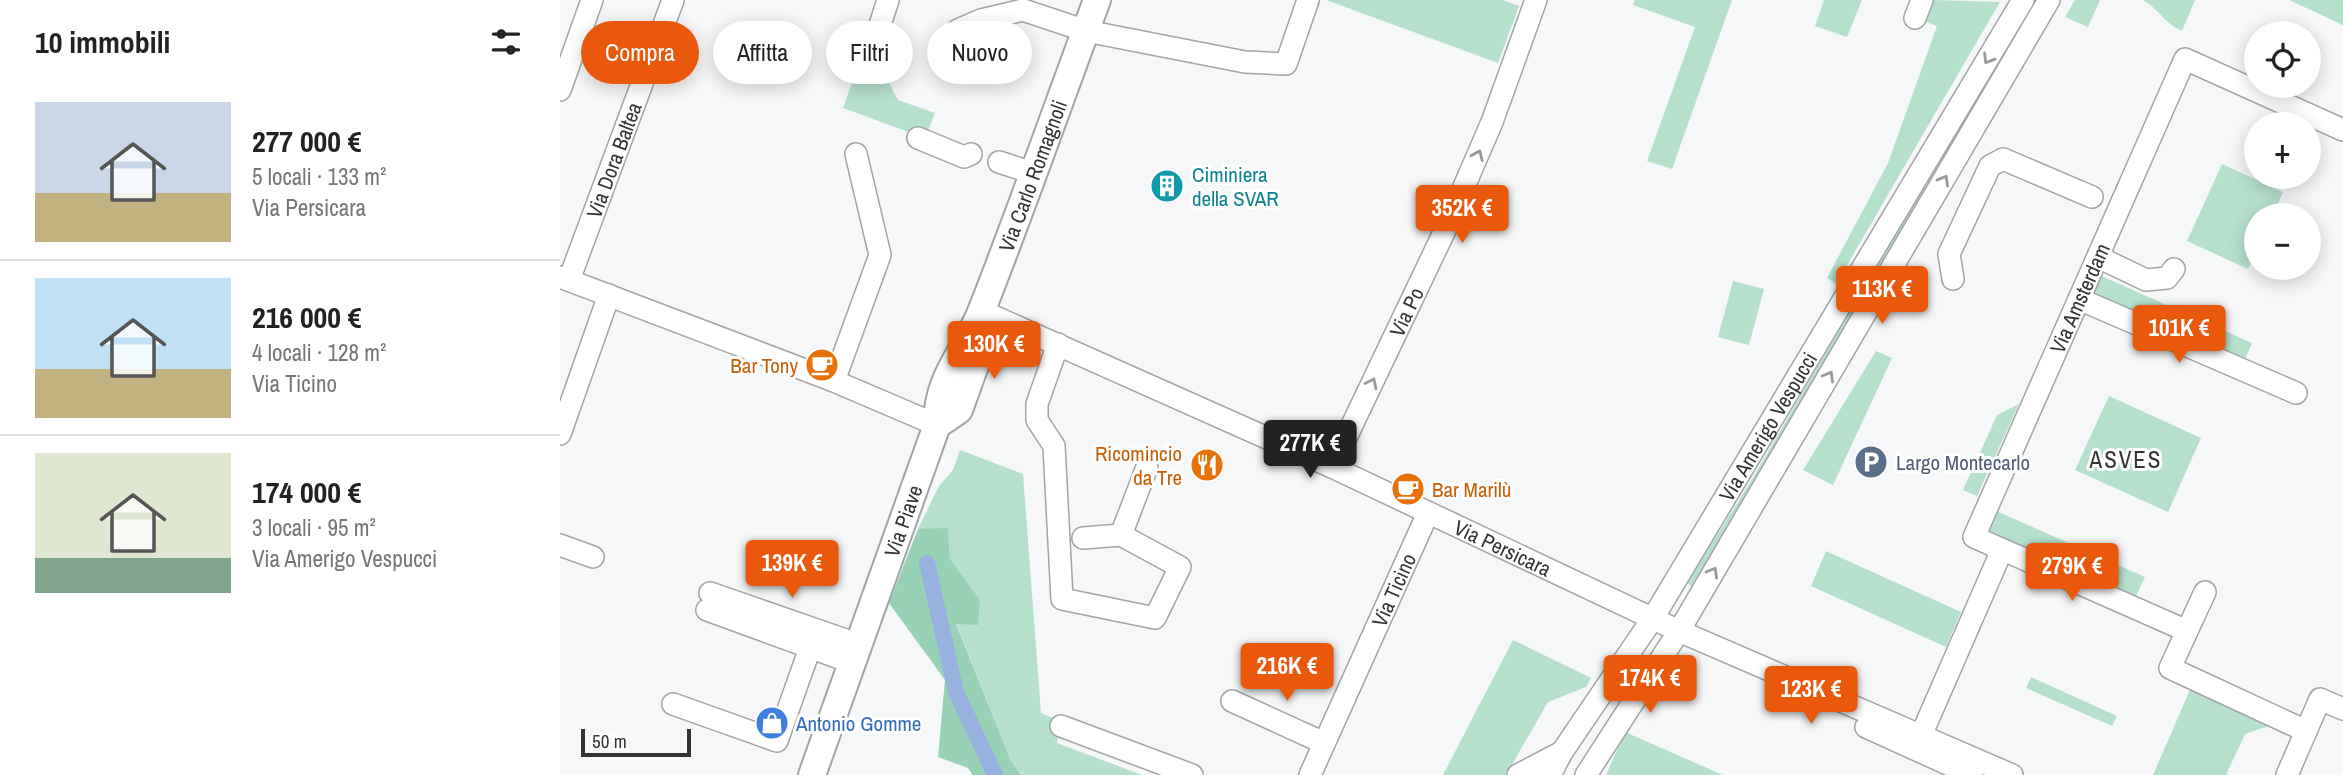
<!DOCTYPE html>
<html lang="it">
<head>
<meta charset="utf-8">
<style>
  body { margin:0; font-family:"Archivo Narrow",sans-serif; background:#f6f6f6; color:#222; height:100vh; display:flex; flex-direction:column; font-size:26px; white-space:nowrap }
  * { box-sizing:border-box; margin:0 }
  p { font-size:23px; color:#767676 }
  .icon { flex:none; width:38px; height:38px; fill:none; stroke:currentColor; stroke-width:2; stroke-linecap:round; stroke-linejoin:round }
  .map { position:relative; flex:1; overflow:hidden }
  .sheet { display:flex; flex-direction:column; background:#fff; width:560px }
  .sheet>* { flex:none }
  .top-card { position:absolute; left:21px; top:21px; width:665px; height:63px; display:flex; gap:14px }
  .buttons { position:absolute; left:1684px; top:21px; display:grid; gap:14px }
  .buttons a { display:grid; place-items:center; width:77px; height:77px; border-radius:50%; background:#fff; box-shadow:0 4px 18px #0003; font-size:35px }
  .scale { position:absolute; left:21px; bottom:18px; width:110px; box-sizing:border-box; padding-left:7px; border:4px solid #343435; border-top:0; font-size:19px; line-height:24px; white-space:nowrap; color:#343435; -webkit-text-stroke:5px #fff; paint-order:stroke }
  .price { position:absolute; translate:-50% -60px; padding:0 16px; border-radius:7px; background:#ea580c; color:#fff; font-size:23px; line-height:46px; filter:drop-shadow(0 2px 4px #0008) }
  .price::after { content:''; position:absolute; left:50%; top:42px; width:21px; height:16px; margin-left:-10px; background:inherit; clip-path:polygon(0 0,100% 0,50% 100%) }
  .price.on { background:#222; color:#fff }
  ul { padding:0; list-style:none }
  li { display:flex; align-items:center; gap:21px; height:175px; padding:0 35px }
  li+li { border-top:2px solid #e0e0e0 }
  li span { display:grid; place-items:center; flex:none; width:196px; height:140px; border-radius:0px; color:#555 }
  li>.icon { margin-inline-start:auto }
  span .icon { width:84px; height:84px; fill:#fffc; stroke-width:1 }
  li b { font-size:30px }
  h2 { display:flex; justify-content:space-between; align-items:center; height:84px; padding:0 35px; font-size:30px }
  .pill { padding:0 24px; border-radius:32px; background:#fff; box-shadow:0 4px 18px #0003; font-size:24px; line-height:63px }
  .pill.on { background:#ea580c; color:#fff }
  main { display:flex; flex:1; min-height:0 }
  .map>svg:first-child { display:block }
  .green { fill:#b5e1cc }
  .forest { fill:#97d2b6 }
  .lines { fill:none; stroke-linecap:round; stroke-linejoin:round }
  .canal { stroke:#98b2e0; stroke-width:16 }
  .minor-casing { stroke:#a3a4a6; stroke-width:24 }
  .major-casing { stroke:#a3a4a6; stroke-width:30 }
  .minor { stroke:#fff; stroke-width:21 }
  .major { stroke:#fff; stroke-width:26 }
  .oneway { stroke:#9a9a9a }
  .labels { text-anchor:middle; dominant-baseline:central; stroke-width:6; stroke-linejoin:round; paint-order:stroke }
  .street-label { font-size:21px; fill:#343435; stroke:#fff }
  .culture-label { font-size:21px; fill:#0d838f; stroke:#fff; text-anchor:start }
  .food-label { font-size:21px; fill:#c56008; stroke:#fff; text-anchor:end }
  .service-label { font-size:21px; fill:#4e5e75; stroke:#fff; text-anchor:start }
  .shop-label { font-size:21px; fill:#366cbe; stroke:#fff; text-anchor:start }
  .neighbourhood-label { font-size:23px; letter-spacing:2px; fill:#333435; stroke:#fff }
</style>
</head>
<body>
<main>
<section class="sheet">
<h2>10 immobili<svg class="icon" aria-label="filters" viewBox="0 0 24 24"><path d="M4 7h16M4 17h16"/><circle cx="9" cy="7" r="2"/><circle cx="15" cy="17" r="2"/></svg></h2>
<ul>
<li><span style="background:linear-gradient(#c9d6e8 65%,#c2b280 0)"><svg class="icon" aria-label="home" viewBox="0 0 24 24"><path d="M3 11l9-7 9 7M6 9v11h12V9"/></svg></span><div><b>277 000 €</b><p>5 locali · 133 m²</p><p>Via Persicara</p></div></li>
<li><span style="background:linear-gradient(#bfe0f5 65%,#c2b280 0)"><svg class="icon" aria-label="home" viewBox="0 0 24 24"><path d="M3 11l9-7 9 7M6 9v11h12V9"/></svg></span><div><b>216 000 €</b><p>4 locali · 128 m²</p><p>Via Ticino</p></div></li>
<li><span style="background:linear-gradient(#dfe7d0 75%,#7fa58c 0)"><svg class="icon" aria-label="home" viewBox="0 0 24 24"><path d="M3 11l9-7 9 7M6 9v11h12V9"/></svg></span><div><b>174 000 €</b><p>3 locali · 95 m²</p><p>Via Amerigo Vespucci</p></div></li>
</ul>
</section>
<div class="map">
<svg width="1783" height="775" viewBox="0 0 1783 775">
  <rect width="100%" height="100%" fill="#f6f7f9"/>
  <!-- green -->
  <path class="green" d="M766,0H943L959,6L938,63Z
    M1075,0H1172L1112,169L1087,161L1135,27L1073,5Z
    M1264,0H1302L1287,37L1255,26Z
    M1374,0L1440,2L1276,284L1267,278L1328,163L1377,26L1366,22Z
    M1471,0H1478L1198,484L1132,587L1127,583L1191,481Z
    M1515,0H1540L1528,27L1505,17Z
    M1583,0H1635L1622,31C1605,24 1599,9 1583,0Z
    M1729,0H1783V25Z
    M299,62L323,71L338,100L375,113L365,138L283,108Z
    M1662,164L1723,192L1713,215H1696V253L1688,269L1627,241Z
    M1537,274L1692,343L1682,366L1527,296Z
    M1173,281L1204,289L1189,345L1158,337Z
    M1316,351L1332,358L1273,485L1243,470Z
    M1549,396L1641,438L1608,512L1515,470Z
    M1459,404L1417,496L1403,490L1437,415Z
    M400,450L463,474L481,713L498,720L497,743L582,775H461L451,761L396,623L419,600L390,559L388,529H358L379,486L393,470Z
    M1432,509L1585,577L1575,598L1422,530Z
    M1266,551L1401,612L1386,647L1251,586Z
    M953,640L1031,678L1026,687L988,702L946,775H883Z
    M1471,677L1557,716L1552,726L1466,688Z
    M1630,690L1709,726L1685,734L1666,775H1593Z
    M1065,732L1163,775H1046Z"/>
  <!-- forest -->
  <path class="forest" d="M388,528L390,559L420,600L418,625L396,624L451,761L461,775H413L408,768L378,757L385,680L329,603L358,529Z"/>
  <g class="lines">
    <!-- canal -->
    <path class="canal" d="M367,563L396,692L435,775"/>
    <defs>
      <g id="minor">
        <path d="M1355,18L1362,0"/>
        <path d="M398,30L421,20L463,10L526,31L685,62L726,64L748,0"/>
        <path d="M306,69L328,0"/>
        <path d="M0,90L32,0"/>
        <path d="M358,138L404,157L411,154"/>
        <path d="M439,162L473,173"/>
        <path d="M1538,257L1586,280L1607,278L1614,269"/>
        <path d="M0,277L274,381L377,425"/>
        <path d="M1393,279L1389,254L1430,166L1443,159L1532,197"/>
        <path id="s1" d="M9,280L113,0"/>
        <path d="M1519,299L1736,393"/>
        <path id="s2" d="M422,311L772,467L1119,631L1452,775"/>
        <path d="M498,344L477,404V420L494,446L502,599L595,618L620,567L561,535L523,538"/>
        <path d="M274,381L320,255L296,154"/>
        <path d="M0,434L49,295"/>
        <path id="s3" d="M772,467L887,226L932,122L976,0"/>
        <path d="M561,535L587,467"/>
        <path d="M0,545L33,557"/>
        <path d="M1645,592L1610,668L1746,731"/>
        <path d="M150,593L300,645"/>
        <path d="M147,610L293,663"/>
        <path id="s4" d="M1627,631L1414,537L1625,59L1783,130"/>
        <path d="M672,701L764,743"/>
        <path d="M113,704L217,741L250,648"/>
        <path d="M501,726L632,775"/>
        <path d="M1306,727L1412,775"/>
        <path d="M1356,747L1442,550"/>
        <path id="s5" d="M750,775L868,513"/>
        <path d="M958,775L1002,752"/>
        <path id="s6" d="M990,775L1002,752L1093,618L1463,0"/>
        <path d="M1026,775L1119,631L1489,0"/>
        <path d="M1727,775L1760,699L1783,709"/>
      </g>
      <g id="major">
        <path d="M377,425L399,410L427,332L424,317"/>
        <path id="s7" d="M252,775L377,425C377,374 407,351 423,307C463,205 499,102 537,0"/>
      </g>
    </defs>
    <!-- minor casing -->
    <use href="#minor" class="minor-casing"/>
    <!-- major casing -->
    <use href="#major" class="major-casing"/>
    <!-- minor -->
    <use href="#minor" class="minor"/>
    <!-- major -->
    <use href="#major" class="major"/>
  </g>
  <!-- one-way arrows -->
  <defs><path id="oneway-chevron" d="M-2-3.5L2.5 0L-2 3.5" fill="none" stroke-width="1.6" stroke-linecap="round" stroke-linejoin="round" transform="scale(1.75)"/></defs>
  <g class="oneway">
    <use href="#oneway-chevron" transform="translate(1428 59) rotate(121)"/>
    <use href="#oneway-chevron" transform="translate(918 155) rotate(-67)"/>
    <use href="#oneway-chevron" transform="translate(1384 180) rotate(-60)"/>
    <use href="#oneway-chevron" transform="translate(1269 376) rotate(-60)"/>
    <use href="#oneway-chevron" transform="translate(812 383) rotate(-64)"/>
    <use href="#oneway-chevron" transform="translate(1153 572) rotate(-60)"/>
  </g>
  <!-- icons -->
  <defs>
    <symbol id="building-disc" viewBox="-11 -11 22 22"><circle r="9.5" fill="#0f9aa8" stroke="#fff"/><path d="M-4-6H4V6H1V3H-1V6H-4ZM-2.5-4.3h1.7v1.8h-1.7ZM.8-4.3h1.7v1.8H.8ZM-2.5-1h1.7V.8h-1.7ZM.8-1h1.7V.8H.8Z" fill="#fff"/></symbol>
    <symbol id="cafe-disc" viewBox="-11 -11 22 22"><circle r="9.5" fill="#e8710a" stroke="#fff"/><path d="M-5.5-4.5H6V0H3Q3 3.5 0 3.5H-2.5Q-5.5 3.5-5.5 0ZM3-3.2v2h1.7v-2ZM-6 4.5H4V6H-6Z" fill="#fff"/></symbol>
    <symbol id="parking-disc" viewBox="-11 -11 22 22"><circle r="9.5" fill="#5c6f8a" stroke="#fff"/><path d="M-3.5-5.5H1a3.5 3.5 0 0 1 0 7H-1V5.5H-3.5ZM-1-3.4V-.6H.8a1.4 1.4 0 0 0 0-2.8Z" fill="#fff"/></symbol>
    <symbol id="restaurant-disc" viewBox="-11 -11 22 22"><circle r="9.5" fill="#e8710a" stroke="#fff"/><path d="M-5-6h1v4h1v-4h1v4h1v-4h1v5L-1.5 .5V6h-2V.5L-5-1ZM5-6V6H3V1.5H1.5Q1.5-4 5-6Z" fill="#fff"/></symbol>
    <symbol id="shop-disc" viewBox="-11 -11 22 22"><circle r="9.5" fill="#3f7fe0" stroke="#fff"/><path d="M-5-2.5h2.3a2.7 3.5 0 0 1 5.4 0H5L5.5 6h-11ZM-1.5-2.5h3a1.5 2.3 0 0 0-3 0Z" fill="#fff"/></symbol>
  </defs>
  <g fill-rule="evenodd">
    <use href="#building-disc" x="588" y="167" width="38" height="38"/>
    <use href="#cafe-disc" x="243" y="346" width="38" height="38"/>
    <use href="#parking-disc" x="1292" y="443" width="38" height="38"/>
    <use href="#restaurant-disc" x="628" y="446" width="38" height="38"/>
    <use href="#cafe-disc" x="829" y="470" width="38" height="38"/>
    <use href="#shop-disc" x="193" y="704" width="38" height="38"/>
  </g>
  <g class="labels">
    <!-- street labels -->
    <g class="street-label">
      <text stroke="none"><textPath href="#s1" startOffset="128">Via Dora Baltea</textPath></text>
      <text stroke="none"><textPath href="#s7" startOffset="640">Via Carlo Romagnoli</textPath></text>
      <text stroke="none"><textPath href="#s4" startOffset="494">Via Amsterdam</textPath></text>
      <text stroke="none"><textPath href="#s3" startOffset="172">Via Po</textPath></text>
      <text stroke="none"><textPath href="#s6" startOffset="411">Via Amerigo Vespucci</textPath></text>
      <text stroke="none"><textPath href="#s7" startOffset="270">Via Piave</textPath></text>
      <text stroke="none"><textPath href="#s2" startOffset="572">Via Persicara</textPath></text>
      <text stroke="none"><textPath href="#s5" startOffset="203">Via Ticino</textPath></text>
    </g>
    <!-- culture labels -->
    <g class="culture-label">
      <text x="632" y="174">Ciminiera<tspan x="632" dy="24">della SVAR</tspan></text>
    </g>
    <!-- food labels -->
    <g class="food-label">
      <text x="238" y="365">Bar Tony</text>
      <text x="622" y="453">Ricomincio<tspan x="622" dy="24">da Tre</tspan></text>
      <text x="872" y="489" text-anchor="start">Bar Marilù</text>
    </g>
    <!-- service labels -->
    <g class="service-label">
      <text x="1336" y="462">Largo Montecarlo</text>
    </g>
    <!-- shop labels -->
    <g class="shop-label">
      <text x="236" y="723">Antonio Gomme</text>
    </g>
    <!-- neighbourhood labels -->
    <g class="neighbourhood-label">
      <text x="1566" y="459">ASVES</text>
    </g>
  </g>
</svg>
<div class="buttons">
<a><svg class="icon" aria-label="locate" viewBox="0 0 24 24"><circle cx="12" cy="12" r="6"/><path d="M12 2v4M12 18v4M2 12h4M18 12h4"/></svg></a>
<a>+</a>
<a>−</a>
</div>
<div class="scale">50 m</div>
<b class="price" style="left:902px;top:245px">352K €</b>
<b class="price" style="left:1322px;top:326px">113K €</b>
<b class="price" style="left:1619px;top:365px">101K €</b>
<b class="price" style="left:434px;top:381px">130K €</b>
<b class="price on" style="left:750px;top:480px">277K €</b>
<b class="price" style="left:232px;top:600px">139K €</b>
<b class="price" style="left:1512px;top:603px">279K €</b>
<b class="price" style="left:727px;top:703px">216K €</b>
<b class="price" style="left:1090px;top:715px">174K €</b>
<b class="price" style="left:1251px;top:726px">123K €</b>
<div class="top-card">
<a class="pill on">Compra</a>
<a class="pill">Affitta</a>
<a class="pill">Filtri</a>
<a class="pill">Nuovo</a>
</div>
</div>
</main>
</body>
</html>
